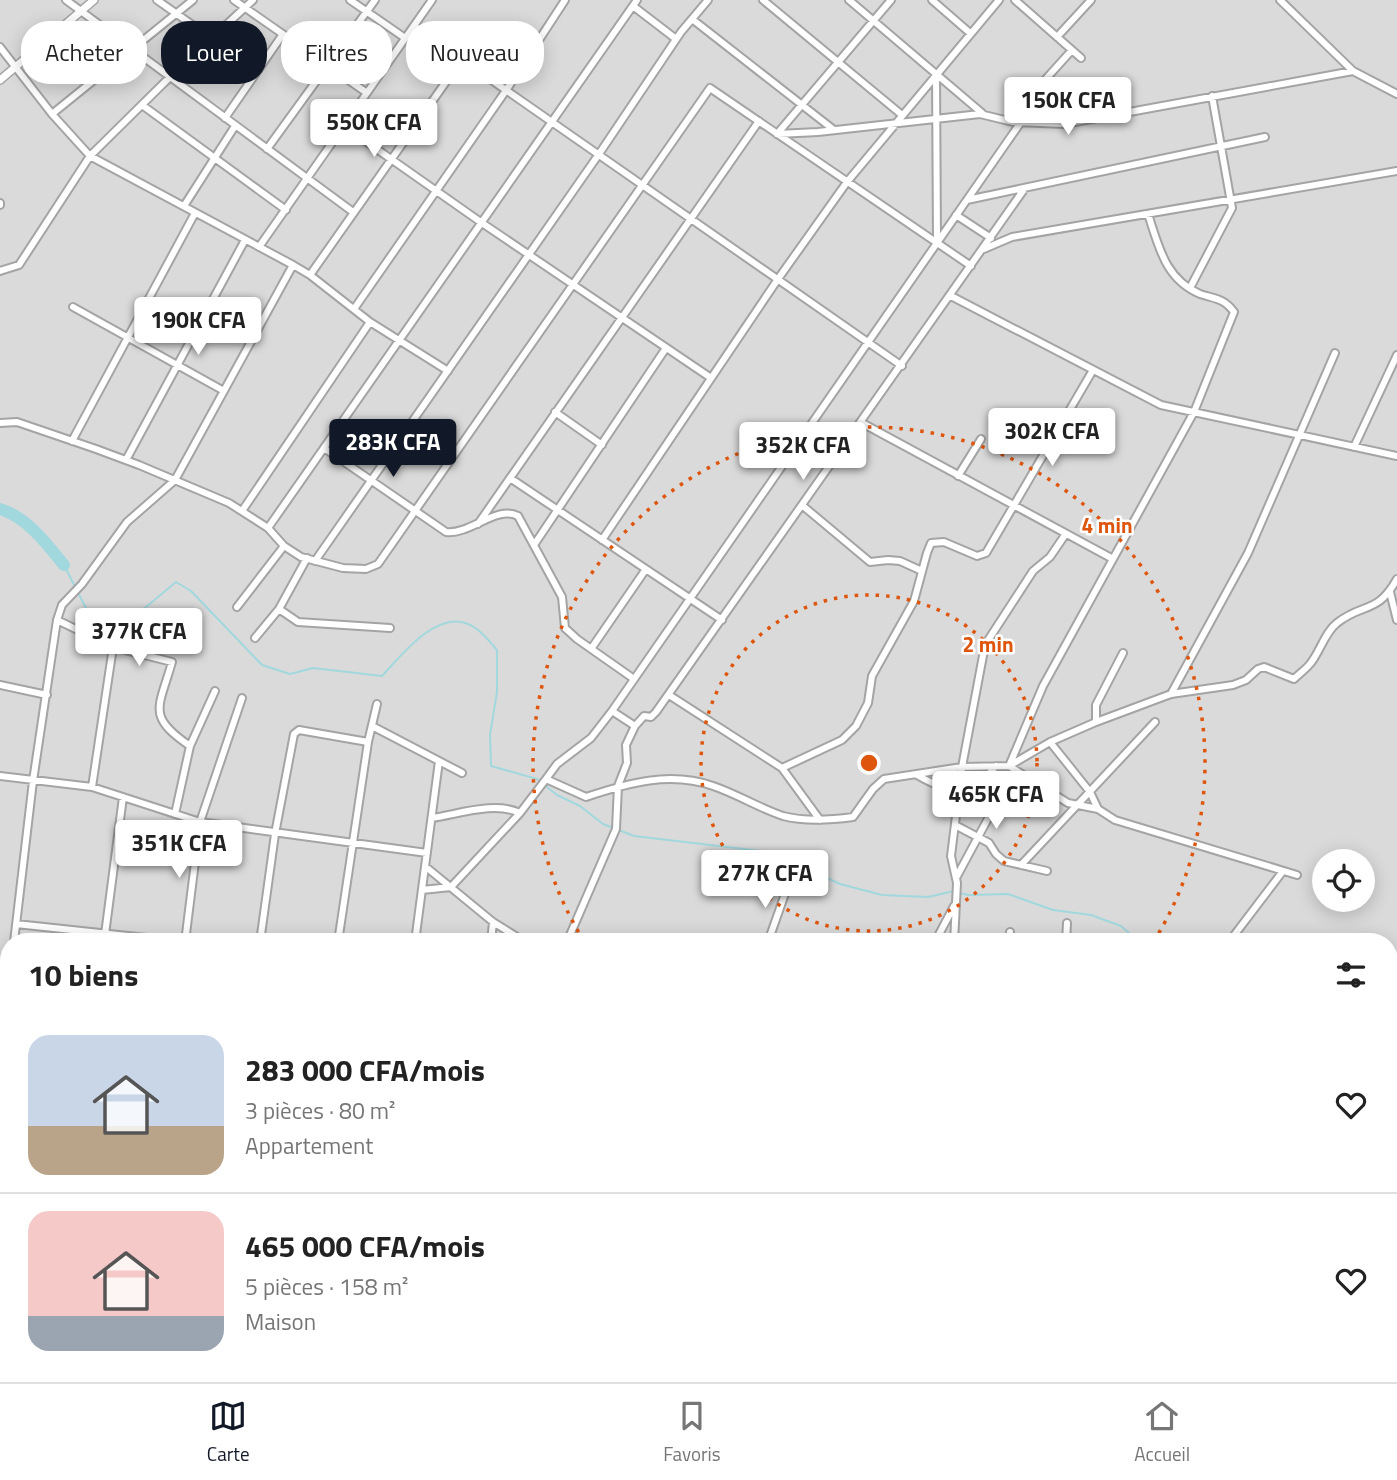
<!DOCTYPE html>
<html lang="fr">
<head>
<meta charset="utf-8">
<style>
  body { margin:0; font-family:"Titillium Web",sans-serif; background:#f2f2f2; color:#222; height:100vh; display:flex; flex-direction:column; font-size:26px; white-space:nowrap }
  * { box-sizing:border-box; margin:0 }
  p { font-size:23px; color:#767676 }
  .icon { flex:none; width:38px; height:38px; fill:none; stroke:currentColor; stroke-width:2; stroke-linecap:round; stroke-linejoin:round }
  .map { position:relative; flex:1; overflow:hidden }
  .drawer { position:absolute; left:0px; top:933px; width:1398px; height:450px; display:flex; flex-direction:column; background:#fff; border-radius:28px 28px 0 0; box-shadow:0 4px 18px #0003 }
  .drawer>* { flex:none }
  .top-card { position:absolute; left:21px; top:21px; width:700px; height:63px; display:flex; gap:14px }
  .buttons { position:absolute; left:1312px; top:849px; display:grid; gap:14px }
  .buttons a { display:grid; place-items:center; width:63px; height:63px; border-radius:50%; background:#fff; box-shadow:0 4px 18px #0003; font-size:35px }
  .price { position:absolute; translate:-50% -60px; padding:0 16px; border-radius:7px; background:#fff; color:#222; font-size:23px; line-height:46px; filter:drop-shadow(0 2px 4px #0008) }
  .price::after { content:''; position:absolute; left:50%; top:42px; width:21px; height:16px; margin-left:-10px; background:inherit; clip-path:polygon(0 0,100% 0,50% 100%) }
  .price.active { background:#111827; color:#fff }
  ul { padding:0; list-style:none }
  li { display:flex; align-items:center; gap:21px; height:175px; padding:0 28px }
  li+li { border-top:2px solid #e0e0e0 }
  li span { display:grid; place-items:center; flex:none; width:196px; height:140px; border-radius:21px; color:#555 }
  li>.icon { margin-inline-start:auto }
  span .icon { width:84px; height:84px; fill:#fffc; stroke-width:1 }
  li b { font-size:30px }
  h2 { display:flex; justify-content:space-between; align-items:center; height:84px; padding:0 28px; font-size:30px }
  .pill { padding:0 24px; border-radius:28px; background:#fff; box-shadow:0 4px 18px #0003; font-size:24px; line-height:63px }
  .pill.active { background:#111827; color:#fff }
  .dock { display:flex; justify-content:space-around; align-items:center; height:98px; border-top:2px solid #e0e0e0; background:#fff; font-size:19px; color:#767676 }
  .dock a { display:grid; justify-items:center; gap:4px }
  .dock .active { color:#111827 }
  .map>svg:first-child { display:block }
  .residential { fill:#dbdada; fill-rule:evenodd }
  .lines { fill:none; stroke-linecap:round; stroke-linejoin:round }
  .stream { stroke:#a1d8de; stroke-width:2 }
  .river { stroke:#a1d8de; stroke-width:12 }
  .minor-casing { stroke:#a4a4a4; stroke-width:10 }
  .tertiary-casing { stroke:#a4a4a4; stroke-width:10 }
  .secondary-casing { stroke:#777401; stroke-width:11 }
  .minor { stroke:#fff; stroke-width:6 }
  .tertiary { stroke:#fff; stroke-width:7 }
  .secondary { stroke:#fbf6b4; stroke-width:8 }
  .ring { fill:none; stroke:#de560d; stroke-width:3.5; stroke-dasharray:3.5 7 }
  .centre { fill:#de560d; stroke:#fff; stroke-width:3.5 }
  .ring-label { font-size:21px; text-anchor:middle; font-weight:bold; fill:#de560d; stroke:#fff; stroke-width:5; stroke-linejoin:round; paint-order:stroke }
</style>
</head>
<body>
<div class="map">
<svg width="1397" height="1382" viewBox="0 0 1397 1382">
  <rect width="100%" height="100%" fill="#efe9e3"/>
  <!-- residential -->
  <path class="residential" d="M0,0H1397V1382H0ZM1325,861H1363V900H1325ZM9,942H1390V1374H9Z"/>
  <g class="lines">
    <!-- stream -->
    <path class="stream" d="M64,565L94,624L122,627L176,582L191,591L262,665L290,674L313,668L382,676C401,656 436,610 468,624C479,628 489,641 497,650V692L490,735L491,766L537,779L557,795L580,806L603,824L634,836L761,851L788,864L812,871L840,884L882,895L928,897L954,891
      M959,893L969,895L1008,894L1053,910L1091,915L1121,926L1139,942
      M1390,1057L1397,1060"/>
    <!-- river -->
    <path class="river" d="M0,509C27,517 47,544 64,565"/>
    <defs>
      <path id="minor" d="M66,0L353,212
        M157,0L211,38
        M234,0L367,93
        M350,0L405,38
        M763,0L902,115
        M849,0L982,113
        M932,0L970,33
        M1015,0L1081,58
        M1280,0L1353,71L1397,94
        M633,6L676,39
        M692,19L834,130
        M414,26L902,366
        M1057,37L1091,0
        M0,47L52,114L90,156L293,265L310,275L370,322L448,371
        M936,74L937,242
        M142,105L286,210
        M52,114L193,0
        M225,118L283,34
        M344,126L482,223L711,378
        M777,134L818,132L980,114L1013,122L1064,124L1353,71
        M777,134L891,0
        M267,149L375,0
        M967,200L1265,137
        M0,203V205
        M184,206L235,126
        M956,215L991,238
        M259,247L432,0
        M984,249L1012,237L1397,171
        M0,271L19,265L90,156L171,76L253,0
        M310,275L462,59
        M1190,288L1232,208L1212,96
        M951,296L1161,405L1397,456
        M73,307L224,391
        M354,309L507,89L565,0
        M555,412L602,445
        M0,423L17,422L96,449L139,465L229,503L268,528L284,546L301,557L343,568L366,569L378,564L710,88L971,266
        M862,423L1113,559
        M72,441L195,213
        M1354,447L1397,355
        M324,448L446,532C470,535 496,505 518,516L562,597L565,628L577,639L634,679
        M126,460L245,240
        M958,476L981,439
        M510,478L722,620
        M803,506L870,562L888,560L900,561L922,571
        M242,511L370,322
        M478,524L759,121
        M268,528L637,0
        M602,540L778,279L847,182L999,0
        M534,545L666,348
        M315,561L599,154L681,32L708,0
        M1390,592L1397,620
        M237,607L284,546
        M279,609L298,622L390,628
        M57,620L113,647L172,662C159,708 146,716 190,746
        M255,638L279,609L307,558
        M591,649L646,569
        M0,685L47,695
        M1171,694L1248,553L1335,353
        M669,695L782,768L820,820
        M612,711L635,726
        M1096,722V705L1123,653
        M372,726L462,773
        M1050,742L1090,792L1098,809L1115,820L1297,875
        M782,768L842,740L856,726L868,703L872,676L914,601L927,553L931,543L944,542L977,556L986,553L1093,370
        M917,775C939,788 950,790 975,789L996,766
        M0,776L92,787L200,822L427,853
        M546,779L557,764L591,738L612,711L1021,122L1035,91L1072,50
        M92,787L113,647
        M1098,809L1068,803L1009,766L1043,686L1194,412L1234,312C1224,298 1215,299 1200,294C1165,279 1159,247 1148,214
        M175,814L190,746L215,691
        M432,818C459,814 495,801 520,813
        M955,825L989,843L996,854L1004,861L1047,871
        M1021,865L1155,722
        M426,867L493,922L525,942
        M956,878L991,813L1027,777
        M422,890L451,887L520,813L546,779L586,797C628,783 670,771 713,786C737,794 759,808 783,816C806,822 831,820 853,817L873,789L884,779L962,767L1009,766L1050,742L1096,722L1171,694L1233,685L1246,680L1258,669L1264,667L1294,679C1299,674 1306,669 1310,664C1320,652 1325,632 1337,623C1363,602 1377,615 1397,579
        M16,924L184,942
        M14,942L33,781L57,620L62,605L82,584L127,522L175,480L293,265
        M104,942L123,797
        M185,942L200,822L242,698
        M260,942L275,834L294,734L299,730L368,742
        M338,942L368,742L377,704
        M415,942L439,761
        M491,942L493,922
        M567,942L616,829L618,786L627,763L626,745L635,726L644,716L651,717L656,712L1025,188
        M768,942L787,888
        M935,942L954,906
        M954,942L957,883L951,856L962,767L985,645L1033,571L1050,557L1065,535
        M1009,942L1010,932
        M1066,942L1067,923
        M1229,942L1283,871
        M0,1055L9,980
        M1390,1083L1391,1067
        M0,1131L9,1132
        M0,1201L9,1203
        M0,1267L9,1271
        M0,1349L9,1354
        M50,1374L67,1382
        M227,1374L244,1382
        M354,1374L363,1382
        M1170,1374L1192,1377
        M41,1382L45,1374
        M300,1382L303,1374
        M374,1382L378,1374
        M562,1382L566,1374
        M613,1382L617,1374
        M973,1382L977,1374
        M1034,1382L1036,1374
        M1081,1382L1082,1374"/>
      <path id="tertiary" d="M0,80L94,0
        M0,1266L9,1263"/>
      <path id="secondary" d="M1390,1198H1397
        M146,1382L154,1374"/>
    </defs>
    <!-- minor casing -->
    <use href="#minor" class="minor-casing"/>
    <!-- tertiary casing -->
    <use href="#tertiary" class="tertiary-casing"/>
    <!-- secondary casing -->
    <use href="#secondary" class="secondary-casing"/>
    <!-- minor -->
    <use href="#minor" class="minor"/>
    <!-- tertiary -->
    <use href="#tertiary" class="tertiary"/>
    <!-- secondary -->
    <use href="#secondary" class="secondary"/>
  </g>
  <!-- distance rings -->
  <g class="ring">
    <circle cx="869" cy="763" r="168"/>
    <path d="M584 941A336 336 0 1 1 1154 941"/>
  </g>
  <circle cx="869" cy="763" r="10" class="centre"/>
  <g class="ring-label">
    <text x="1107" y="533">4 min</text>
    <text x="988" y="652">2 min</text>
  </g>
</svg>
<div class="buttons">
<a><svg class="icon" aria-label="locate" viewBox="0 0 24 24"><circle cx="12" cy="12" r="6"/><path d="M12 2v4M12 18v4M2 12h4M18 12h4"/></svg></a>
</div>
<b class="price" style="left:1068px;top:137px">150K CFA</b>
<b class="price" style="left:374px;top:159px">550K CFA</b>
<b class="price" style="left:198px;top:357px">190K CFA</b>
<b class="price" style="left:1052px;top:468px">302K CFA</b>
<b class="price active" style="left:393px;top:479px">283K CFA</b>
<b class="price" style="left:803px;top:482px">352K CFA</b>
<b class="price" style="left:139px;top:668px">377K CFA</b>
<b class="price" style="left:996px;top:831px">465K CFA</b>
<b class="price" style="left:179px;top:880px">351K CFA</b>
<b class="price" style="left:765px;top:910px">277K CFA</b>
<div class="top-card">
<a class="pill">Acheter</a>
<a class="pill active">Louer</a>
<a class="pill">Filtres</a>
<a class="pill">Nouveau</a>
</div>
<section class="drawer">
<h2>10 biens<svg class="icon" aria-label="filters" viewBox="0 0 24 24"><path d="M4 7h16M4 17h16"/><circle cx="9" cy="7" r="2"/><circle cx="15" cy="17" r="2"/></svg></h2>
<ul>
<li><span style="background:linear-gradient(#c9d6e8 65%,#b9a48a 0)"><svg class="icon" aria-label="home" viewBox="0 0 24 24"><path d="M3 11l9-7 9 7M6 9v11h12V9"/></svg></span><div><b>283 000 CFA/mois</b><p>3 pièces · 80 m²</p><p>Appartement</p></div><svg class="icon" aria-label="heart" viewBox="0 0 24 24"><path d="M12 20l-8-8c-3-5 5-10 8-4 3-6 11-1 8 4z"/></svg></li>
<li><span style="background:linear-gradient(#f6c9c9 75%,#9aa5b1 0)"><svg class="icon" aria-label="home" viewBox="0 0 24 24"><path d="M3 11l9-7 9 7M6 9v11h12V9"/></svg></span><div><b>465 000 CFA/mois</b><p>5 pièces · 158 m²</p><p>Maison</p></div><svg class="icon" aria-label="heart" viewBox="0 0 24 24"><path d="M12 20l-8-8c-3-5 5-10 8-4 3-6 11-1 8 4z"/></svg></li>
</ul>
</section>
</div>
<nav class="dock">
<a class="active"><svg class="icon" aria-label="map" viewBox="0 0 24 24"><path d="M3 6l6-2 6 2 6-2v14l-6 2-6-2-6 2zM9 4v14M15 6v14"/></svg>Carte</a>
<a><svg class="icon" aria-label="saved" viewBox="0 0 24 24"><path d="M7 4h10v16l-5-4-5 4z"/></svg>Favoris</a>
<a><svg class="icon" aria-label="home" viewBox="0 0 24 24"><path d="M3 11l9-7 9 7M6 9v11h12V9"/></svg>Accueil</a>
</nav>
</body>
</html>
